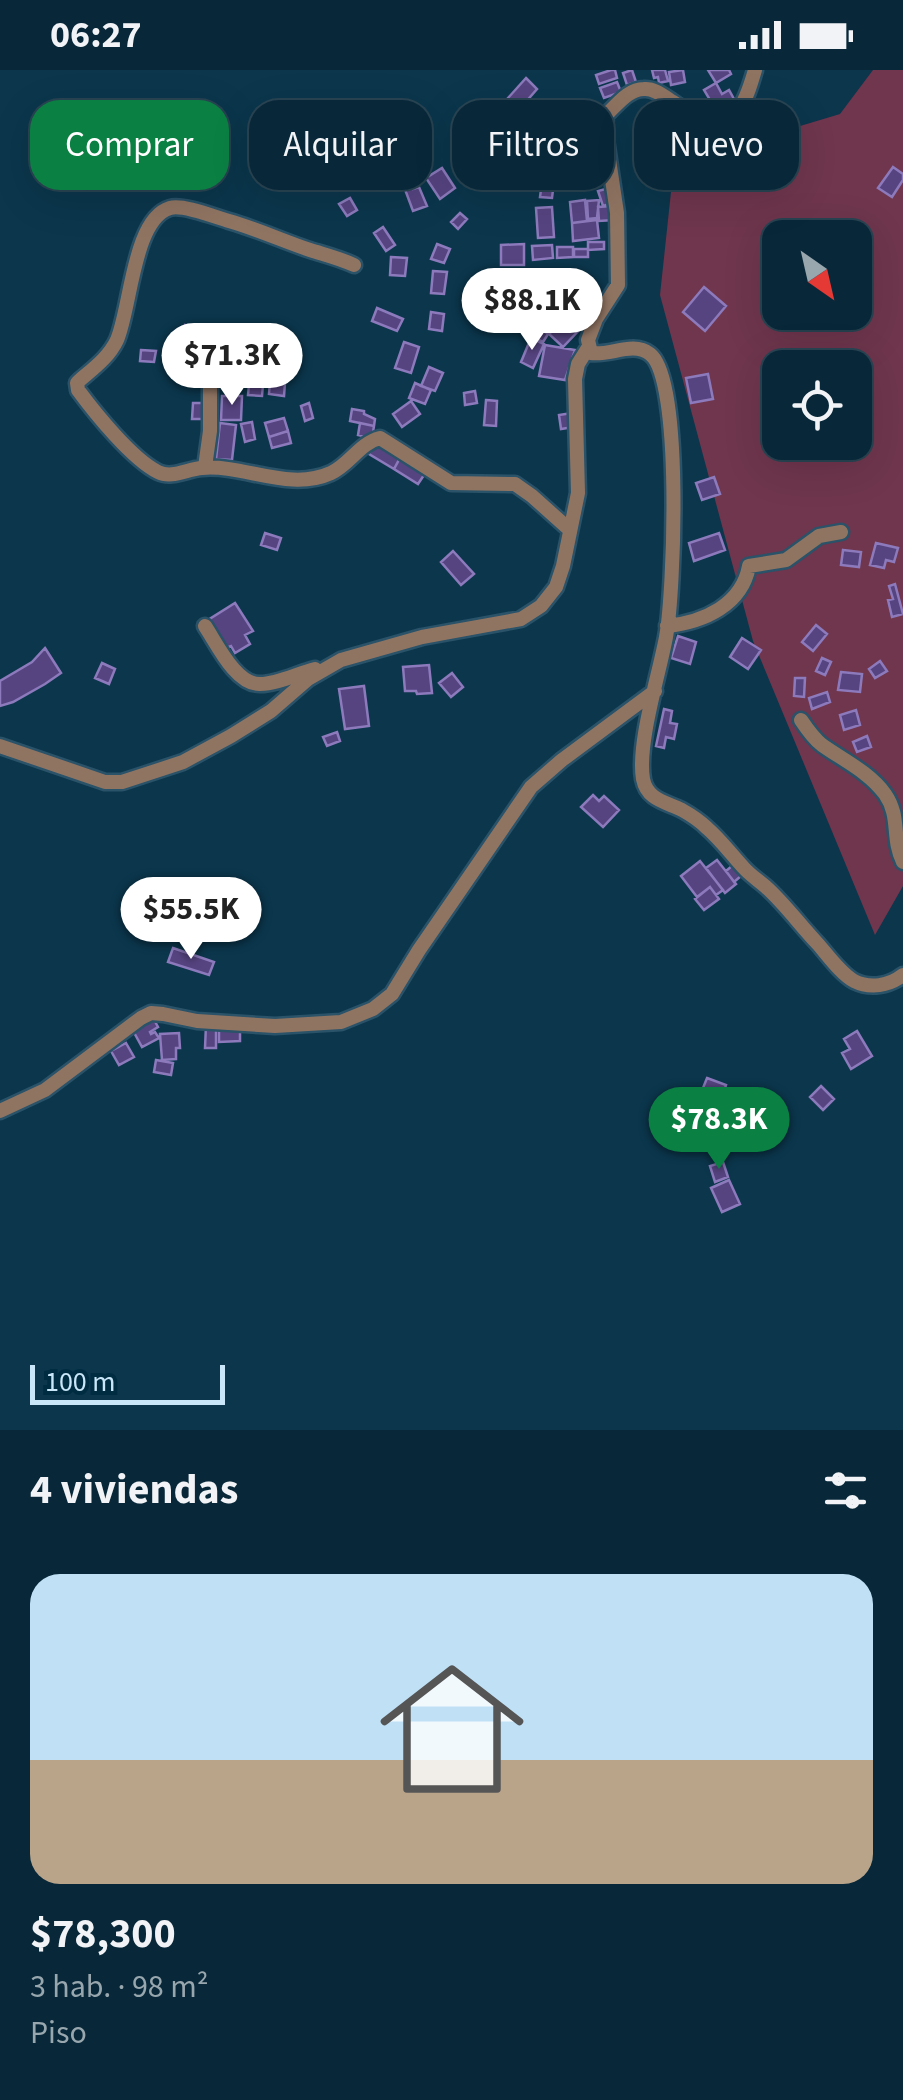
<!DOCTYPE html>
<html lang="es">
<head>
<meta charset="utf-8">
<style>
  body { margin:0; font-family:"Source Sans 3",sans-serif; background:#113041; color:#f1f3f6; height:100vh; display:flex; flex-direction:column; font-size:38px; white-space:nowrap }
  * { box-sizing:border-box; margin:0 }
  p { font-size:32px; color:#98a6ae }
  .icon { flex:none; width:55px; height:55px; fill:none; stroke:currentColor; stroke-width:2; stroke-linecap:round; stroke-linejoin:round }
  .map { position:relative; height:1360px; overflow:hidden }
  .details { display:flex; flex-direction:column; background:#082839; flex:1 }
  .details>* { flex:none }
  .top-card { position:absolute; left:30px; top:30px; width:845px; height:90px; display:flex; gap:20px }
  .needle { width:65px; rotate:146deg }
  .controls { position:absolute; left:762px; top:150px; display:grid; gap:20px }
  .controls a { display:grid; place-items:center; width:110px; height:110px; border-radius:20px; background:#082839; box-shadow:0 10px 40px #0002,0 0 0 2px #294453; font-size:50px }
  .scale { position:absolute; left:30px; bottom:25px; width:195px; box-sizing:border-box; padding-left:10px; border:5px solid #cae7f9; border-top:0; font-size:28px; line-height:35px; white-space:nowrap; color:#cae7f9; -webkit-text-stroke:8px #002c41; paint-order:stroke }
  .price { position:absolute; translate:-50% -85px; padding:0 22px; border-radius:35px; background:#fff; color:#222; font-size:32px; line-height:65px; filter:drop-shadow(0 2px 5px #0008) }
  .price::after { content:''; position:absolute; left:50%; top:60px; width:30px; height:22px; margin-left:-15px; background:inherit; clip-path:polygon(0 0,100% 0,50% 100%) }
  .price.on { background:#0b8043; color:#fff }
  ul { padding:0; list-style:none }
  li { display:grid; align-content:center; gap:20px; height:530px; padding:0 30px }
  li+li { border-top:2px solid #294453 }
  li span { display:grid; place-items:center; height:310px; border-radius:30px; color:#555 }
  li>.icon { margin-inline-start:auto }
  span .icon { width:180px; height:180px; fill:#fffc; stroke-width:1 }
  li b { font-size:42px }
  h2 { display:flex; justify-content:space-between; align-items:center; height:120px; padding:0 30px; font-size:42px }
  .tag { padding:0 35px; border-radius:30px; background:#082839; box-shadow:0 10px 40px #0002,0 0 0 2px #294453; font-size:35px; line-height:90px }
  .tag.on { background:#0b8043; color:#fff }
  .status { display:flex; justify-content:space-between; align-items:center; height:70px; padding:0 50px; background:#082839; direction:ltr }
  .status svg { height:28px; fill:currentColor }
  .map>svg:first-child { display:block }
  .green { fill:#6f364d; fill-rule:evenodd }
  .building { fill:#564481; stroke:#8c7abc; stroke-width:2.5 }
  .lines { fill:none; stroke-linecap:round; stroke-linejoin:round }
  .minor-casing { stroke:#2a5268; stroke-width:19 }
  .minor { stroke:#907462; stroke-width:14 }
</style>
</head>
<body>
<div class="status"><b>06:27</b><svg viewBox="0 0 49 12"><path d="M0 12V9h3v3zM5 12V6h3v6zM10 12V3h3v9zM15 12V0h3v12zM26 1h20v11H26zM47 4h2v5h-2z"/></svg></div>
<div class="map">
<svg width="903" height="1360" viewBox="0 0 903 1360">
  <rect width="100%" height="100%" fill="#0b364c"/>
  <!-- green -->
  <path class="green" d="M873,0H903V816L875,865L753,571L660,225L674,94L840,44ZM780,168H855V242H780ZM780,298H855V372H780Z"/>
  <!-- building -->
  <path class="building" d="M611,0H615L617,8L599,14L596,5Z
    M632,0L636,12L627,15L623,3Z
    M652,0H665L668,11L659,13L658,7L654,8Z
    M683,0L685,12L671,15L669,2Z
    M708,0H729L731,4L716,13Z
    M526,8L537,19L511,49L499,38Z
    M617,12L621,22L604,28L600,18Z
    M716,13L722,24L729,20L734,29L716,40L704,20Z
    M556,31L566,39L558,48L548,41Z
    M589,37L593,47L568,57L564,47Z
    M527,43L536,53L529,60L519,49Z
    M588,58L594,87L565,94L559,64Z
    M515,81L530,83L529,94L513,92Z
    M472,87L477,95L468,102L462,94Z
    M498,90L515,92L512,116L496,115Z
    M590,90L593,107L572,111L569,95Z
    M893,97L903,104V110L892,127L878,118Z
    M442,98L455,118L440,129L426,108Z
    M543,104L555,105L552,128L540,127Z
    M410,112L413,119L419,117L427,136L413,141L403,114Z
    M609,118L613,133L603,136L598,121Z
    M350,128L357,140L347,146L339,134Z
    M585,130L587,151L572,153L570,132Z
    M599,130L597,148L588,149L587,131Z
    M612,136L614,150L599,151L598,137Z
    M552,137L554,167L538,168L536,138Z
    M460,143L467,149L458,159L451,152Z
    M597,150L599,168L573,171L572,153Z
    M383,157L395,175L386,181L374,163Z
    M588,172H604V179L588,180Z
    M437,174L450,179L444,193L431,189Z
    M524,174V195H501V175Z
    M552,175L553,188L533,190L532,176Z
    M557,177H573V187L557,188Z
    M574,179H588V187H574Z
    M391,187L407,188L405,206L390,205Z
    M433,201L447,202L444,224L431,223Z
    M704,217L726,236L705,261L683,242Z
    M377,238L403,249L397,261L372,251Z
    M431,242L444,244L442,261L429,259Z
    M570,243L583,256L563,277L549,264Z
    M185,255L204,258L202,274L190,272L188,288L171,285L174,268L183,270Z
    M538,257L548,264L543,272L532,266Z
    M531,268L544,274L533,298L521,292Z
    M404,272L419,277L411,303L395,298Z
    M236,275L259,278L257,301L233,298Z
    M545,275L575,280L565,310L539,306Z
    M141,280L156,281L154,292L140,291Z
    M429,297L443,303L435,321L421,316Z
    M708,304L713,329L691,333L686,308Z
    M270,311L285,313L284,326L269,324Z
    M415,313L431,320L425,334L409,328Z
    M249,314L263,315L262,326L248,325Z
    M475,321L477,333L465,335L464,323Z
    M222,326H242L241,350H221Z
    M486,330L497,331L496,356L484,355Z
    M411,331L420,344L402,357L393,344Z
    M193,333H209L208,349H192Z
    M309,333L313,348L305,351L301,336Z
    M352,339L364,341V344L375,349L374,356L350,351Z
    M572,343L574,357L561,359L559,345Z
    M284,348L288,361L269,367L265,353Z
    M252,352L255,369L245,372L241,354Z
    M220,353L236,355L232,390L216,389Z
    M360,353L374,356L372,368L358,365Z
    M288,361L291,373L272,378L269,367Z
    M376,371L401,386L394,399L369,384Z
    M401,386L426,402L418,414L394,399Z
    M714,407L720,424L702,430L696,413Z
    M265,463L281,468L277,480L261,475Z
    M719,463L725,480L694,491L689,473Z
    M876,473L898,478L894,492L886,490L884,498L870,495Z
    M843,480L861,482L859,497L841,495Z
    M453,481L474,504L461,515L441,492Z
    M895,514L903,544L892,547L888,530L893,529L889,516Z
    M235,533L253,561L245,565L250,574L235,583L231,576L226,578L208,550Z
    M816,555L827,564L813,581L802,572Z
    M678,566L696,572L690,594L671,588Z
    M742,568L761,580L748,599L730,587Z
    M45,578L61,603L45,614L13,632L0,636V611L32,592Z
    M822,588L831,592L825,605L816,601Z
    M880,591L887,601L875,608L869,599Z
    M102,593L115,599L109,614L95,608Z
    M429,595L432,623L417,624L416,621H405L403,597Z
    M841,602L862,604L860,622L838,620Z
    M452,603L463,617L451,627L439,613Z
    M795,608H805L804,627L794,626Z
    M364,616L369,656L345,659L339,619Z
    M827,622L830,632L812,639L809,628Z
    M664,639L672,641L670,653L677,654L674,669L666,667L664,678L656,676Z
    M856,640L860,655L844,660L840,645Z
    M337,662L340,671L327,676L323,667Z
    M867,666L871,677L857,682L853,672Z
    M593,725L599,731L604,726L619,740L603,757L581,737Z
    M717,790L736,814L725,823L706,798Z
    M700,791L723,820L716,825L710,817L697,827L681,806Z
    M733,795L741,806L734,812L726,801Z
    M710,817L719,829L704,840L695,829Z
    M173,878L214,892L209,905L168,892Z
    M152,946L158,957L150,962L151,964L155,962L159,968L142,977L131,957Z
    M206,955H216V978H205Z
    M219,958H240V971L219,972Z
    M857,961L872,986L851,999L842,983L850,979L844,969Z
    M179,963L180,978H176V989L162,990L160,964Z
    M126,973L134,987L119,995L111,981Z
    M156,990L173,993L171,1005L154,1002Z
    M707,1008L726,1015L723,1025L703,1018Z
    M821,1016L834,1029L823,1040L810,1027Z
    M734,1022L743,1032L735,1038L727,1028Z
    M710,1029L725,1041L714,1054L699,1042Z
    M723,1092L728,1107L715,1112L710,1096Z
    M729,1110L740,1134L722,1142L711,1118Z"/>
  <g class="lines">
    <defs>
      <path id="minor" d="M755,0C747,27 737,64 700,49C690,45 681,37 673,32C665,27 655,18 644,19C628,19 617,35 606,45L605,63L617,143L618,215L596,249L588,270L591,283C610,286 633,271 650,284C683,309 674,524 666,567C659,605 637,674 643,709C647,730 666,732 682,740C691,745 700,751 707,758C720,769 731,784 743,797C750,805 758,810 766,817C784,833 800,855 817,873C827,884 840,903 854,911C870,919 889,916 903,905
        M354,195C339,188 326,185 310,180C283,171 257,159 229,151C215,147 183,134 170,138C133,149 131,238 117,270C109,287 94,298 80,310L77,313L78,320C95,343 132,389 158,402C172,409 187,399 202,398C244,394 289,422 331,403C349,395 360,373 380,368L451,413L515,414L532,426L570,460
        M205,397L210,361V308L213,294
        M205,556C217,574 236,615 260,614C278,614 298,603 315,599
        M667,556C704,552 742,535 749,496L786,490L819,466L841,462
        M801,650C807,659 813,668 822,675C843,690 869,702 885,724C901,747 891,767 903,792
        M0,676L105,712H122L183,692L231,666L271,641L308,609L341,590L422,567L521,549L541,536L556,517L563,496L578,423L575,309L578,294L588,278
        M0,1041L45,1020L141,948L151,943L163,944L197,951L275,956L341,952L373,939L392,924L419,880L531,717L562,690L655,621"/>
    </defs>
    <!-- minor casing -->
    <use href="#minor" class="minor-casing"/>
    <!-- minor -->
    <use href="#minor" class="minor"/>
  </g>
</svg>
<div class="controls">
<a><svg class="needle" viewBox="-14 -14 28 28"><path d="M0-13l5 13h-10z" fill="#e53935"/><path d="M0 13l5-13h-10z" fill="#98a6ae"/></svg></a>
<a><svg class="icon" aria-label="locate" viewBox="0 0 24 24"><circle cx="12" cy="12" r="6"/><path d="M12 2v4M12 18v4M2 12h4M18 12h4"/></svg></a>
</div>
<div class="scale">100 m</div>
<b class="price" style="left:532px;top:283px">$88.1K</b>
<b class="price" style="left:232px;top:338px">$71.3K</b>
<b class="price" style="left:191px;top:892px">$55.5K</b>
<b class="price on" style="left:719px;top:1102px">$78.3K</b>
<div class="top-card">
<a class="tag on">Comprar</a>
<a class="tag">Alquilar</a>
<a class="tag">Filtros</a>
<a class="tag">Nuevo</a>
</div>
</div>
<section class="details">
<h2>4 viviendas<svg class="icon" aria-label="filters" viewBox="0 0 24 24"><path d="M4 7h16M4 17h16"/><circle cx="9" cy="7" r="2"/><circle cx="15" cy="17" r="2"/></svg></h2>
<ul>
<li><span style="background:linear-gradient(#bfe0f5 60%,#b9a48a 0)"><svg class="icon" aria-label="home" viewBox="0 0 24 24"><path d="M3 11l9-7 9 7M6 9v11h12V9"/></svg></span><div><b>$78,300</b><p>3 hab. · 98 m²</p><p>Piso</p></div></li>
</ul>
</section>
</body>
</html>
